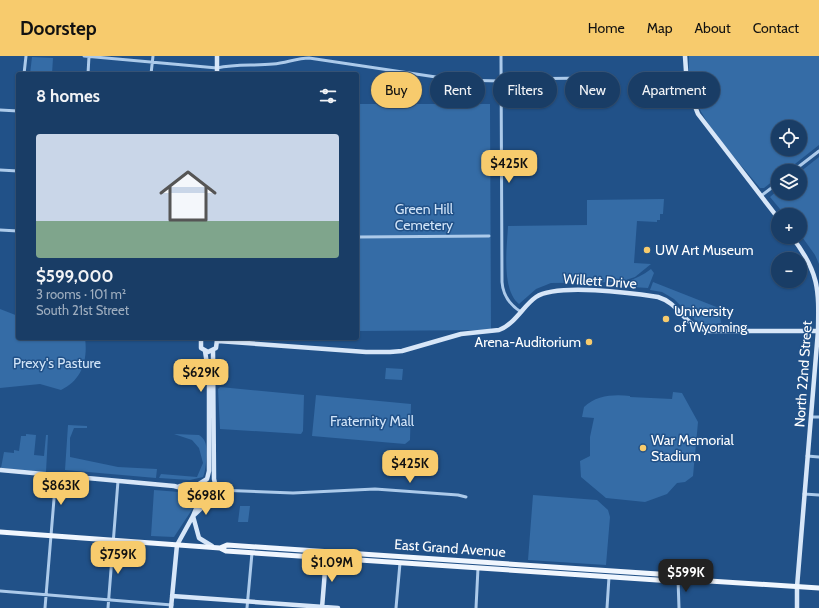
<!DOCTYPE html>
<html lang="en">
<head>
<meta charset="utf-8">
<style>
  body { margin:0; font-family:Cabin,sans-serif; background:#22446c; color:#f1f3f6; height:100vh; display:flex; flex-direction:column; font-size:15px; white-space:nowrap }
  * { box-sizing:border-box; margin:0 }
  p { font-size:13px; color:#9faebf }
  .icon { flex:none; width:22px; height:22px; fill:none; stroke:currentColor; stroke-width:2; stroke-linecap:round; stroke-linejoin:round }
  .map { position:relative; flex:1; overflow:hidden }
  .details { position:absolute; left:16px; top:16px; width:343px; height:268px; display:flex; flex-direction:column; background:#193d66; border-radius:4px; box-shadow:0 1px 3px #0004,0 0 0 1px #37567a }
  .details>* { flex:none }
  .top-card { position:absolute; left:371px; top:16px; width:380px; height:36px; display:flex; gap:8px }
  .controls { position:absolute; left:771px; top:64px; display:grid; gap:8px }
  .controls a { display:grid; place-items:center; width:36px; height:36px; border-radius:50%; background:#193d66; box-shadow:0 1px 3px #0004,0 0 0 1px #37567a; font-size:20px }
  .price { position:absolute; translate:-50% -34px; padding:0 9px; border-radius:8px; background:#f7cb6d; color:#111; font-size:13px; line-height:26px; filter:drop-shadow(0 1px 2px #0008) }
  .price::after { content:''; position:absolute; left:50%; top:24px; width:12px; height:9px; margin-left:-6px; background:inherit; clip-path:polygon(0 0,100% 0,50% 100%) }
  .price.on { background:#222; color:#fff }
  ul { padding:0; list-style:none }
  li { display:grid; align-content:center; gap:8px; height:212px; padding:0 20px }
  li span { display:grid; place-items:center; height:124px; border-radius:4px; color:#555 }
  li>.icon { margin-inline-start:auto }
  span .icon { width:72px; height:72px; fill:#fffc; stroke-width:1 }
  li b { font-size:17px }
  h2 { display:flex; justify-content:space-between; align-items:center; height:48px; padding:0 20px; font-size:17px }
  .tag { padding:0 14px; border-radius:18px; background:#193d66; box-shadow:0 1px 3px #0004,0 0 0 1px #37567a; font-size:14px; line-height:36px }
  .tag.on { background:#f7cb6d; color:#111 }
  header { display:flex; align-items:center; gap:24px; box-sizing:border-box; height:56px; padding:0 20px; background:#f7cb6d; color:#111 }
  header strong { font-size:19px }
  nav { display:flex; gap:22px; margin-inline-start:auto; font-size:14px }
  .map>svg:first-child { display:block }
  .green { fill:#356ca6; fill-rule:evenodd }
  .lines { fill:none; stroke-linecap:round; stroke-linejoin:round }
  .street { stroke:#accaea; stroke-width:3 }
  .secondary { stroke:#d7e6f8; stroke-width:4.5 }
  .primary { stroke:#f0f6fe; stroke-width:5 }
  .poi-dot { fill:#f7cb6d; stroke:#215188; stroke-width:1.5 }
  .labels { text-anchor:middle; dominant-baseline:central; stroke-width:3; stroke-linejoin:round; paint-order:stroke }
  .park-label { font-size:14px; fill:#d1e4f8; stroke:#215188 }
  .poi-label { font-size:14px; fill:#fff; stroke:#215188; text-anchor:start }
  .street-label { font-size:14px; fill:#fff; stroke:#215188 }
</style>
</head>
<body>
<header>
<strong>Doorstep</strong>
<nav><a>Home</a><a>Map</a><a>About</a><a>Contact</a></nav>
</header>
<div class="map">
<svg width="819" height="552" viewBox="0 0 819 552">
  <rect width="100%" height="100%" fill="#215188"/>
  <!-- green -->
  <path class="green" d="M689,0H819V89L786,115H778V121L764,132H760C737,103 698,65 690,28C688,19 689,9 689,0ZM778,71H800V93H778Z
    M32,1L53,2L52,18H30Z
    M357,48H490L491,274L357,275Z
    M819,101V208L815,199L800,178V159H785L770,141L778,134V137H800V116Z
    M664,143L663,158H660V164H657V166L637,165L634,207L651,208L635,221L620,226L551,227L536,233L519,248C501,234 507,191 508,170L587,169V144Z
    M651,213L654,217L648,232L600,229C620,229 635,225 651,213Z
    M653,226L719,252L721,267L710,269L697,266L674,243L662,236L650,234Z
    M0,253L18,260V282H85C88,304 82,324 61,334L40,328L0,332Z
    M386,312L403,313L402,324L385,323Z
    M220,331L304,339L303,375L301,378L220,373L218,333Z
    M673,336L682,337L698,366L693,420L685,426L677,427L667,438L645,446L606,442L581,421L580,405L590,400V381L594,362L582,361L584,351C596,339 615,338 630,340V341L672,343Z
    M316,339L411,348L410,384L405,388L312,380Z
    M68,369L87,370V372H74L70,382V401L118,411L157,413L156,422L65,414Z
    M26,378L36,379L34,399L44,400L46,379H48L46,416L1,412L4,396L14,397V394L19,395L21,380H26Z
    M174,378L199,379C202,381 204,383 205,386C208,391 206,416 203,421L190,424L159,422L161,418L197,421L203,407L199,392L192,384Z
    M154,434L192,437L196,442L195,449L174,481L151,480Z
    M533,439L597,444L608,454L610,461L606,509L528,504Z
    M240,450H250L248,466H238Z"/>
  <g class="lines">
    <!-- street -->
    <path class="street" d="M84,0L217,12C236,8 254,10 273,8C286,7 297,2 309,2L456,24L501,25
      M501,0L502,226C503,240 510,249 521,256
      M24,18L26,0
      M88,18L89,0
      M151,18L153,0
      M501,23L589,22
      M0,54L18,55
      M0,114L18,115
      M17,115L18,98
      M793,115L819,95
      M761,140L778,127
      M0,174L18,175
      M357,181L489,180
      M811,361H819
      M807,400L819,401
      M217,434L293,437L375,433L458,439L466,441
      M804,438L819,439
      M678,523L679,552
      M0,535L172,549
      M45,552L56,419
      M108,552L118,425
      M247,552L252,497
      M396,552L400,507
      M476,552L478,512
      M607,552L609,521"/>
    <!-- secondary -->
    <path class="secondary" d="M217,0V18
      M685,0L687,30L698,58L778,162
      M792,181C819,216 819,233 818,275L797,531V552
      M201,282V292L208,296L216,292L217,284
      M218,285L366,296H390L402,295L461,278L499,274C515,268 523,250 536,241C557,227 632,237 658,241C681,248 682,270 710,275H819
      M205,295L209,321V415L207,423L199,428L196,435L200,443L208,446
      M0,414L174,430L196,436
      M180,430L199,428
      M193,460L208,446L215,443L217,436L214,423L213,295
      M193,460L199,482L212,490
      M172,540L338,552
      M171,552L177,489L193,460L200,443
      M322,552L326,502"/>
    <!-- primary -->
    <path class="primary" d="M0,476L220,492L226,495L672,525L678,523L819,532
      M220,492L227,489L673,519L678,523"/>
  </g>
  <!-- markers -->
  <g class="poi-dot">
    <circle cx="647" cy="194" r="4"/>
    <circle cx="666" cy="263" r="4"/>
    <circle cx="589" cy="286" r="4"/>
    <circle cx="643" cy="392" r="4"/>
  </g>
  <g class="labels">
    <!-- park labels -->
    <g class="park-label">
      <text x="424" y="153">Green Hill<tspan x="424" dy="16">Cemetery</tspan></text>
      <text x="57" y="307">Prexy's Pasture</text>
      <text x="372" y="365">Fraternity Mall</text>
    </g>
    <!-- poi labels -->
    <g class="poi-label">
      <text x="655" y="194">UW Art Museum</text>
      <text x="674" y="255">University<tspan x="674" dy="16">of Wyoming</tspan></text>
      <text x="581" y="286" text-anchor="end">Arena-Auditorium</text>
      <text x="651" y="384">War Memorial<tspan x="651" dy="16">Stadium</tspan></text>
    </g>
    <!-- street labels -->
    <g class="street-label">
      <text transform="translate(600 225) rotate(4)">Willett Drive</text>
      <text transform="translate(803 318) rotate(-86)">North 22nd Street</text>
      <text transform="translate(450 492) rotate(4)">East Grand Avenue</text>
    </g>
  </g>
</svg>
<div class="controls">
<a><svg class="icon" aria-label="locate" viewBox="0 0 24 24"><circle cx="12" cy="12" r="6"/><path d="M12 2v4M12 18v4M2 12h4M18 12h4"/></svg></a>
<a><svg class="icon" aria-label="layers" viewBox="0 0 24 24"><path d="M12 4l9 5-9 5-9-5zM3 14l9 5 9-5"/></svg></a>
<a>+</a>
<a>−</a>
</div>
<b class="price" style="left:509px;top:128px">$425K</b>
<b class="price" style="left:201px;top:337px">$629K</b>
<b class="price" style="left:410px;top:428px">$425K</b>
<b class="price" style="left:61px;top:450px">$863K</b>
<b class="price" style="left:206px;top:460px">$698K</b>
<b class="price" style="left:118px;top:519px">$759K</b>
<b class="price" style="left:332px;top:527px">$1.09M</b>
<b class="price on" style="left:686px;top:537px">$599K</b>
<div class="top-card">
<a class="tag on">Buy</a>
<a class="tag">Rent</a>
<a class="tag">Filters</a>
<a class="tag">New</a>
<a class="tag">Apartment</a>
</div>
<section class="details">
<h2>8 homes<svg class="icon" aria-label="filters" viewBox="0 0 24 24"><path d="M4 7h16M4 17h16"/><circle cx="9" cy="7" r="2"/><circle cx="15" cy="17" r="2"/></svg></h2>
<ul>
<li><span style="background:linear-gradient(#c9d6e8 70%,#7fa58c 0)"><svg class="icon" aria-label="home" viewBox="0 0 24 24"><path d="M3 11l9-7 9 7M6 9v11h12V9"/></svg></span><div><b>$599,000</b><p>3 rooms · 101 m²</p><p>South 21st Street</p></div></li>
</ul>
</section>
</div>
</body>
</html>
